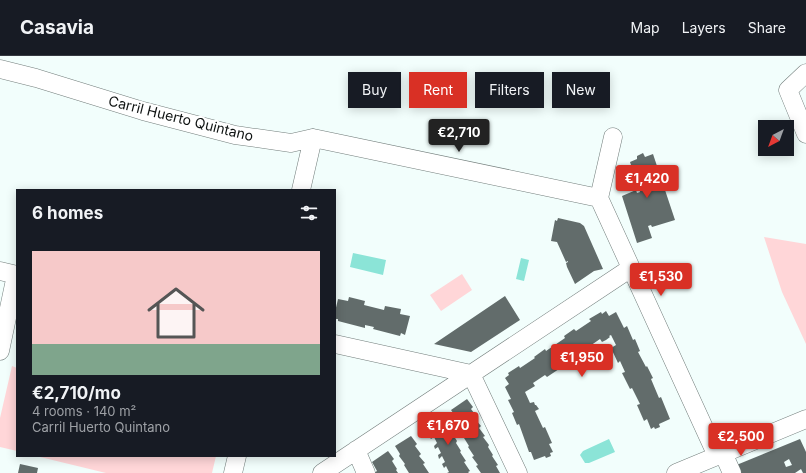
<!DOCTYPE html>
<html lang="en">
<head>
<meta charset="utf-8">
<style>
  body { margin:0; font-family:Inter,sans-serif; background:#242831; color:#f1f3f6; height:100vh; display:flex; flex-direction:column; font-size:15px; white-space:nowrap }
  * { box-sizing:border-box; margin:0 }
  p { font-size:13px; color:#9ea1a6 }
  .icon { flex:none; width:22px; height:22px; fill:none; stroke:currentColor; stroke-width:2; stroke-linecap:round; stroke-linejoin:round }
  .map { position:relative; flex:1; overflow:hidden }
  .drawer { position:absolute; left:16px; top:133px; width:320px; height:268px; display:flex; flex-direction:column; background:#171b24; border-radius:0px; box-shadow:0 2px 10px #0003 }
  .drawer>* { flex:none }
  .guide { position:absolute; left:348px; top:16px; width:380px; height:36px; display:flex; gap:8px }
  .needle { width:26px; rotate:221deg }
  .tools { position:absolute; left:758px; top:64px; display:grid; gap:8px }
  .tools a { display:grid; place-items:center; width:36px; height:36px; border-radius:0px; background:#171b24; box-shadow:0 2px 10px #0003; font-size:20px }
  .price { position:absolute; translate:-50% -34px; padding:0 9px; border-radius:4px; background:#d93025; color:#fff; font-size:13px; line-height:26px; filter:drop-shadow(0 1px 2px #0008) }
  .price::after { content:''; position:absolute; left:50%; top:24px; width:12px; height:9px; margin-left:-6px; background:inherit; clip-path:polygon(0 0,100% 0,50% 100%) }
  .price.on { background:#222; color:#fff }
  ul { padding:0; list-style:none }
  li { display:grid; align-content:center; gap:8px; height:212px; padding:0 16px }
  li span { display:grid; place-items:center; height:124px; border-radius:0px; color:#555 }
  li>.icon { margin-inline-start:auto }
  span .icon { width:72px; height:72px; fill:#fffc; stroke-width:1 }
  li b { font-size:17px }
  h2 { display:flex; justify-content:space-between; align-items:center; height:48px; padding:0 16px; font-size:17px }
  .tag { padding:0 14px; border-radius:0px; background:#171b24; box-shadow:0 2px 10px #0003; font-size:14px; line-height:36px }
  .tag.on { background:#d93025; color:#fff }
  header { display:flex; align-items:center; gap:24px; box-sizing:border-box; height:56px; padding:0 20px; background:#171b24; border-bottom:1px solid #363941 }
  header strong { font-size:19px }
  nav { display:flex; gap:22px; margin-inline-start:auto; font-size:14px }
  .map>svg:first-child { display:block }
  .green { fill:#ffd6d8 }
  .water { fill:#8be4d7 }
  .building { fill:#626c6b; fill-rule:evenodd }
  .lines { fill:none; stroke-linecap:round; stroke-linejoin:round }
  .minor-casing { stroke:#737e7c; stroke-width:19 }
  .minor { stroke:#fff; stroke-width:18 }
  .labels { text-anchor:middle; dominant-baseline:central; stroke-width:4; stroke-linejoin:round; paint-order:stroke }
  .street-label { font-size:14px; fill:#0e1211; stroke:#fff }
</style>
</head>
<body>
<header>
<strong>Casavia</strong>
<nav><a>Map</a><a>Layers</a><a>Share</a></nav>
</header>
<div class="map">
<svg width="806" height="417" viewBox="0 0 806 417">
  <rect width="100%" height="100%" fill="#f2fefc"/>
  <!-- green -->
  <path class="green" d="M764,181L806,188V288L782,236Z
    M462,218L472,234L441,255L430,239Z
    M12,310L17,312V395L0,391V362Z
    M36,400H216L212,417H106Z"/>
  <!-- water -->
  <path class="water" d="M353,197L386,204L383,219L350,211Z
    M521,202L529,204L524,225L516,223Z
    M609,383L615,396L589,407H585L580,399L583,395Z"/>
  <!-- building -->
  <path class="building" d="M643,97L645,101L653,98L675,164L652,171L651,169L648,170L652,182L637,187L622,140L636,134L637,137L640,136L630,106L637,103V100Z
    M558,162L580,167L584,170L603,213L594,215L575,228L567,211L566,207L568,206V205L566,206L557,186L551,185L555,164L557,165Z
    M505,240L520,264L471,296L434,288Z
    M349,241L365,245L364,249L384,254L385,250L401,253L400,258L410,260L405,279L401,277L400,280L373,273L374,271L365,269V272L338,265V263H335V256L338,243L348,245Z
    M606,255L609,260L616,256L624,272L627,270L633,284L635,283L640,295L638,296L646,311L647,310L653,322L651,323L659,342L661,341L670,363L659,368L660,371L655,373L654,371L651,373L647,363L644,365L637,349L640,348L632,332L630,333L622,317L625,316L620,305L618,307L611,292L616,289L611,279L609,280L610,281L606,284L602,286L600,283L587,292L589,294L582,299L577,302L576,300L558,311L559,313L547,321L545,319L533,327L535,330L525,336L530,347L534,346L535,349H536L539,353L535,355L543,372L545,371L552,387L549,388L553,396L550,397L551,400L546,402L545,400L534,404L531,396H529L519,368L517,369L512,357L514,356L508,344L511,343L505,331L509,328L505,322L509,319L508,317L519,310L520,312L535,302L534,301L545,293L546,295L565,282L564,280L574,273L576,275L591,265L589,263L601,256L602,258Z
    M467,343L473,351L471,353L477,361L475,363L481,370L479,372L485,380L483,381L489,389L488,391L493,399L492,400L498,409L496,410L500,417H481L476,410L478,409L472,401L474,400L468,391L469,390L464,382L465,381L459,372L461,371L455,363L456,361L451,354Z
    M443,358L449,366L448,368L453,376L452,377L457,385L456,387L461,395L460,396L466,405L464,406L470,415L468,416L469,417H447L449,416L446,410L444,412L442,408L445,406L442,400L439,403L438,399L441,397L438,391L435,393L434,390L437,387L434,381L431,383L429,380L433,378L428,369Z
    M411,380L417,388L415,390L421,398L419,400L425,407L423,408L429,417H409L404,409L405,408L399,400L400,398L395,390Z
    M800,383L806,396V417H803L801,413L795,417H737L734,410ZM789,403L792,409L786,411L784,406Z
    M388,395L394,403L392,405L397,413L396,414L398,417H374L377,415L372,406Z
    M20,408L38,412L37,417H18Z"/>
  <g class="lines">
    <defs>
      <path id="minor" d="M0,13L36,22L143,55L235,79L291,87L313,82L599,142
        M806,17L788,34L806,78
        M613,81L599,142L717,400
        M301,134L313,82
        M0,215L17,219
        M335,288L471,318L518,417
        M0,295L16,219
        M356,394L366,417
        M723,397L732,417
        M233,417L237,400
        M322,417L631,212
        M676,417L806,363"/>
    </defs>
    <!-- minor casing -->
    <use href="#minor" class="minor-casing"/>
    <!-- minor -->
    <use href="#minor" class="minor"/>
  </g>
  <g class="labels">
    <!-- street labels -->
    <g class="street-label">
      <text transform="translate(181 62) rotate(14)">Carril Huerto Quintano</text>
    </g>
  </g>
</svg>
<div class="tools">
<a><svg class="needle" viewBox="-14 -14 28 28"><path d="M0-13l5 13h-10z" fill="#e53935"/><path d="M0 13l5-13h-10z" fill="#9ea1a6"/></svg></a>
</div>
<b class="price on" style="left:459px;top:97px">€2,710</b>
<b class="price" style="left:647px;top:143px">€1,420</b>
<b class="price" style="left:661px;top:241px">€1,530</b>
<b class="price" style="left:582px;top:322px">€1,950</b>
<b class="price" style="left:448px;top:390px">€1,670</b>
<b class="price" style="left:741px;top:401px">€2,500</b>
<div class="guide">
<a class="tag">Buy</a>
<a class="tag on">Rent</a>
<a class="tag">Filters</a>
<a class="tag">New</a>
</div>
<section class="drawer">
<h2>6 homes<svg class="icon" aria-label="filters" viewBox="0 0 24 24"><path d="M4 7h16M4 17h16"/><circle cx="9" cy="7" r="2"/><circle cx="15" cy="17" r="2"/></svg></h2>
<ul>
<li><span style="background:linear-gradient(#f6c9c9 75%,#7fa58c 0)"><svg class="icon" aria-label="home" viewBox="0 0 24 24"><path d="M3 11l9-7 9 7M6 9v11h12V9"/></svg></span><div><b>€2,710/mo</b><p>4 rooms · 140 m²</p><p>Carril Huerto Quintano</p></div></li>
</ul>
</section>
</div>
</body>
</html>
